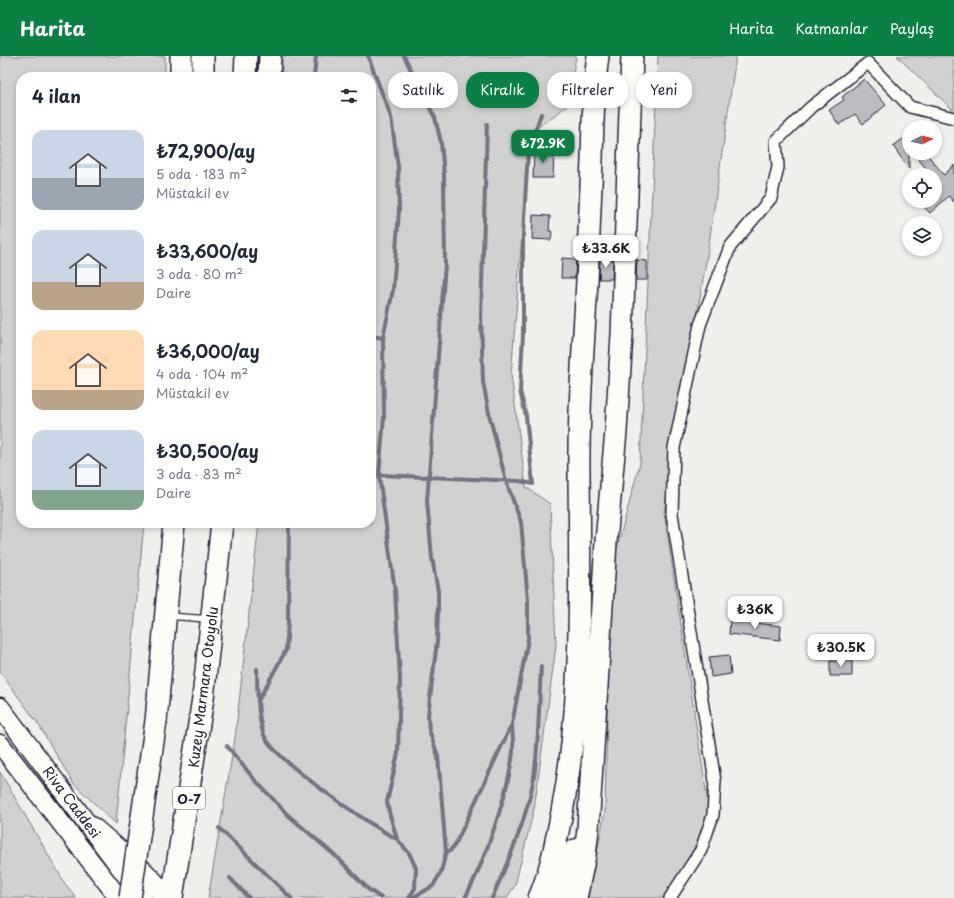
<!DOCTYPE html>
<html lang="tr">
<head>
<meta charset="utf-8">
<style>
  body { margin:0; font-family:"Playpen Sans",sans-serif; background:#f6f6f7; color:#1f2937; height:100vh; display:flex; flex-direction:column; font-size:15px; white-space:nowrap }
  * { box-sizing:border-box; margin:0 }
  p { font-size:13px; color:#747a83 }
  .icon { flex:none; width:22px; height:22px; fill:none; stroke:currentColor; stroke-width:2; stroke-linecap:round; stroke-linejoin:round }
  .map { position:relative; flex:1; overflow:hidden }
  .panel { position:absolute; left:16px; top:16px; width:360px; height:456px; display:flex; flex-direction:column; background:#fff; border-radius:16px; box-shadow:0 2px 6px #0003 }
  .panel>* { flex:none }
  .top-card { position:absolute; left:388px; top:16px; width:380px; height:36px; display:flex; gap:8px }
  .needle { width:26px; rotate:83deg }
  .controls { position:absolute; left:902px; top:64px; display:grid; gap:8px }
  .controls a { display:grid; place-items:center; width:40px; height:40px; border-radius:50%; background:#fff; box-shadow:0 2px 6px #0003; font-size:20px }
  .price { position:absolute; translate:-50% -34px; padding:0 9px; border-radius:8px; background:#fff; color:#222; font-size:13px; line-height:26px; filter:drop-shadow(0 1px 2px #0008) }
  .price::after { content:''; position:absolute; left:50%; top:24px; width:12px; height:9px; margin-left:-6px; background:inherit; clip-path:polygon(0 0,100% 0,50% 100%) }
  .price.on { background:#0b8043; color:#fff }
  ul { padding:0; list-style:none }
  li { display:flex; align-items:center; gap:12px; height:100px; padding:0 16px }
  li span { display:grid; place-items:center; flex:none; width:112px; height:80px; border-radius:12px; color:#555 }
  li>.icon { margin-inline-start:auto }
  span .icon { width:48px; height:48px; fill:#fffc; stroke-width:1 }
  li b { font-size:17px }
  h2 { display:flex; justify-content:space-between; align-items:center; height:48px; padding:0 16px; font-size:17px }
  .chip { padding:0 14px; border-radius:16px; background:#fff; box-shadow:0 2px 6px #0003; font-size:14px; line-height:36px }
  .chip.on { background:#0b8043; color:#fff }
  header { display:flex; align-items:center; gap:24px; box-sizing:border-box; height:56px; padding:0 20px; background:#0b8043; color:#fff }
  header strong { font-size:19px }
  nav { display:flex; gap:22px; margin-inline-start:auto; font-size:14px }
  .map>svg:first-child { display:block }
  .green { fill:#d2d1d1; stroke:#7a7a86 }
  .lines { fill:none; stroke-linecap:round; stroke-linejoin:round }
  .stream { stroke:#737381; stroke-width:4 }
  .building { fill:#bcbcc0; stroke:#22223b }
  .service-casing { stroke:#22223b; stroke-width:8 }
  .minor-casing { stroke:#22223b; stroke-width:14 }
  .primary-casing { stroke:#22223b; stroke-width:21 }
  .motorway-casing { stroke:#22223b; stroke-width:24 }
  .service { stroke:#fdfcf7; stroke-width:5.5 }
  .minor { stroke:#fdfcf7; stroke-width:11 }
  .primary { stroke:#fdfcf7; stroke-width:18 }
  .motorway { stroke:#fdfcf7; stroke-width:21 }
  .motorway-bridge-casing { stroke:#22223b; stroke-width:24; stroke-linecap:butt }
  .motorway-bridge { stroke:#fdfcf7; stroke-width:21 }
  .labels { text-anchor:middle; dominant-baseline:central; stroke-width:3.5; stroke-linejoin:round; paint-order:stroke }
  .shield { fill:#fdfcf7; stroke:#646373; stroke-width:1 }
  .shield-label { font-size:13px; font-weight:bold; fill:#22223b }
  .street-label { font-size:14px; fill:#22223b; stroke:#fdfcf7 }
</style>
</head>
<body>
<header>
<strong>Harita</strong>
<nav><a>Harita</a><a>Katmanlar</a><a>Paylaş</a></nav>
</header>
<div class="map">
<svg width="954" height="842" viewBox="0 0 954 842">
  <rect width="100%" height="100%" fill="#f0efec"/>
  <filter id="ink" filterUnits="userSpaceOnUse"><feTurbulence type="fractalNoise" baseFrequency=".025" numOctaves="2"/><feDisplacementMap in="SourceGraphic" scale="8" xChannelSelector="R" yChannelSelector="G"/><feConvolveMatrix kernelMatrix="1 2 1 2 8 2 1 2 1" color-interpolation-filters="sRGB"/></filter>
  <g filter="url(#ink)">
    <!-- green -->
    <path class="green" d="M0,0H165V21H21V467H144L116,768L73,727L37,666L0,616Z
      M282,0H576L567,50L530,77L511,319L526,431L550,448L556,590L534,753L515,829L507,842H208L235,682L259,467H371V21H282Z
      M658,0H736L708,194L664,456L710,761L668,842H588L605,755L610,518L640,407Z
      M897,0H954V55Z
      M0,716L64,826L76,842H0Z"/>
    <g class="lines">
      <!-- stream -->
      <path class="stream" d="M368,0L391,61L398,111L399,155L393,234L383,282L384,361L379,419L395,535L400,623L398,697L387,746L389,756L397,783L409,797L416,812L415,832L409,842
        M404,0L435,62L441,86L444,119L445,208L427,445L432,502L438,535V555L437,585L428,659L429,674L438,700L446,796L441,816L433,830L412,842
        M314,21L316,0
        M371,280L383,282
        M379,419L520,425L533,428L526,360L520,335L523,278V180L528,95L541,58
        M257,613C257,630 258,665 264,679C274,704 371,770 397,783
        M258,645L286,594L288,566L289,467
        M227,690L254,723L288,759L339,803L368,833L381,842
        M219,772L291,842
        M446,796L450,795L456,787L512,668L528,583V544L521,466L506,425L490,362L483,326L481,259L487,68
        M230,822L249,842
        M465,842C485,805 508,738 513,696C514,687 512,677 512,668
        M492,842C509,804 527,762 534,721C539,684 539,647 541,610"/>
    </g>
    <!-- building -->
    <path class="building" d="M864,23L886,49L863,68L855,58L839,69L829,54L844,44L842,41Z
      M909,79V113L893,90Z
      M534,94L554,95L553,122H533Z
      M921,97H926L944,119L954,109V146L949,140L930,157L918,145H935V119H932L919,104Z
      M533,159L550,160L549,175H552L551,184L532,183Z
      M562,202L576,203L575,222H561Z
      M600,203L613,204L612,223H599Z
      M637,204L647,205V224H636Z
      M730,564L781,570L780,584L729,578Z
      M729,599L731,618L711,621L709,601Z
      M830,605H852V620H830Z"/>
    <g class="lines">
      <defs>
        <path id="service" d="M169,560L208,563"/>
        <path id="minor" d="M670,842L701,794L713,759L715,725L672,458L674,392L700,269L730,191L771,142L778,111L776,85L811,51L868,7L910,51L954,62"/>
        <path id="primary" d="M0,651L143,842
          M0,688L119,842"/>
        <path id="motorway" d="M181,0V21
          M203,21V0
          M245,21L246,0
          M269,21L270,0
          M156,665L174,467
          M92,772L140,813L168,842
          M172,842L203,642L222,467
          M539,842C551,814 556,785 562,756C583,646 580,528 579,416C578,345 585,275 588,204C589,170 591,136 592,102C593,68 593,34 598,0
          M558,842L575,794
          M576,842L585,799L588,773L606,486L616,375L622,279L632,0"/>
      </defs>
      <!-- service casing -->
      <use href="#service" class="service-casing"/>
      <!-- minor casing -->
      <use href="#minor" class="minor-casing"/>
      <!-- primary casing -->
      <use href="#primary" class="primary-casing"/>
      <!-- motorway casing -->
      <use href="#motorway" class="motorway-casing"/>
      <!-- service -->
      <use href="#service" class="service"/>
      <!-- minor -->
      <use href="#minor" class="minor"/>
      <!-- primary -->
      <use href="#primary" class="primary"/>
      <!-- motorway -->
      <use href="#motorway" class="motorway"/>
      <defs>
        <path id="motorway-bridge" d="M130,842L156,665"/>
      </defs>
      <!-- motorway-bridge casing -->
      <use href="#motorway-bridge" class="motorway-bridge-casing"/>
      <!-- motorway-bridge -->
      <use href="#motorway-bridge" class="motorway-bridge"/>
    </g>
  </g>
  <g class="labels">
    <!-- shield labels -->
    <rect class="shield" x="173" y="731" width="32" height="22" rx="3"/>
    <g class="shield-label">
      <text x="189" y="742">O-7</text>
    </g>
    <!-- street labels -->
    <g class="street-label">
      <text transform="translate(203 631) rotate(-83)">Kuzey Marmara Otoyolu</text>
      <text transform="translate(72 746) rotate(53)">Riva Caddesi</text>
    </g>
  </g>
</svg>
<div class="controls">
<a><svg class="needle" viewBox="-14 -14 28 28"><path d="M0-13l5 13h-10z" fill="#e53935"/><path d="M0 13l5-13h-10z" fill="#747a83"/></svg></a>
<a><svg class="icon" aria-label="locate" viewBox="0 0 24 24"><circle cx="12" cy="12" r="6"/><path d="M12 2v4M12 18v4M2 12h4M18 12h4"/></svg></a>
<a><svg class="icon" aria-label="layers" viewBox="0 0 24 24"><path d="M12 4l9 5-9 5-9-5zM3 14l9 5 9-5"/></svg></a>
</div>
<b class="price on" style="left:543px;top:108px">₺72.9K</b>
<b class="price" style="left:606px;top:213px">₺33.6K</b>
<b class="price" style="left:755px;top:574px">₺36K</b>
<b class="price" style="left:841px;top:612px">₺30.5K</b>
<div class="top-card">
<a class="chip">Satılık</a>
<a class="chip on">Kiralık</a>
<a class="chip">Filtreler</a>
<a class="chip">Yeni</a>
</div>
<section class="panel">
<h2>4 ilan<svg class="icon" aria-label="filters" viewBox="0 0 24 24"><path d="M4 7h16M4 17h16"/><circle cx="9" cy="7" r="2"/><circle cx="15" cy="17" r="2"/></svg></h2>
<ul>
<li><span style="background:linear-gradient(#c9d6e8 60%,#9aa5b1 0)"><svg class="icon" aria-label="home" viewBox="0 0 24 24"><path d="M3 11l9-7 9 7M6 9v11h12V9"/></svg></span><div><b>₺72,900/ay</b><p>5 oda · 183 m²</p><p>Müstakil ev</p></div></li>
<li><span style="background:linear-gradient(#c9d6e8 65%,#b9a48a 0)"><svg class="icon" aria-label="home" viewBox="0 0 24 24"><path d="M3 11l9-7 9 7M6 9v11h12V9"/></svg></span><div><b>₺33,600/ay</b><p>3 oda · 80 m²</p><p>Daire</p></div></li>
<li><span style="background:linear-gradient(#ffd9b3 75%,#b9a48a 0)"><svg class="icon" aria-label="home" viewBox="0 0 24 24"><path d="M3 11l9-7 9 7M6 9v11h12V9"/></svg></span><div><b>₺36,000/ay</b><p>4 oda · 104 m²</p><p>Müstakil ev</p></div></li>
<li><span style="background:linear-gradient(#c9d6e8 75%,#7fa58c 0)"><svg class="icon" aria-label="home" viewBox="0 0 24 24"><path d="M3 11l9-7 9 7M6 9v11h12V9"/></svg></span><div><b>₺30,500/ay</b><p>3 oda · 83 m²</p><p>Daire</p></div></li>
</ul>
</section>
</div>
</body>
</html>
